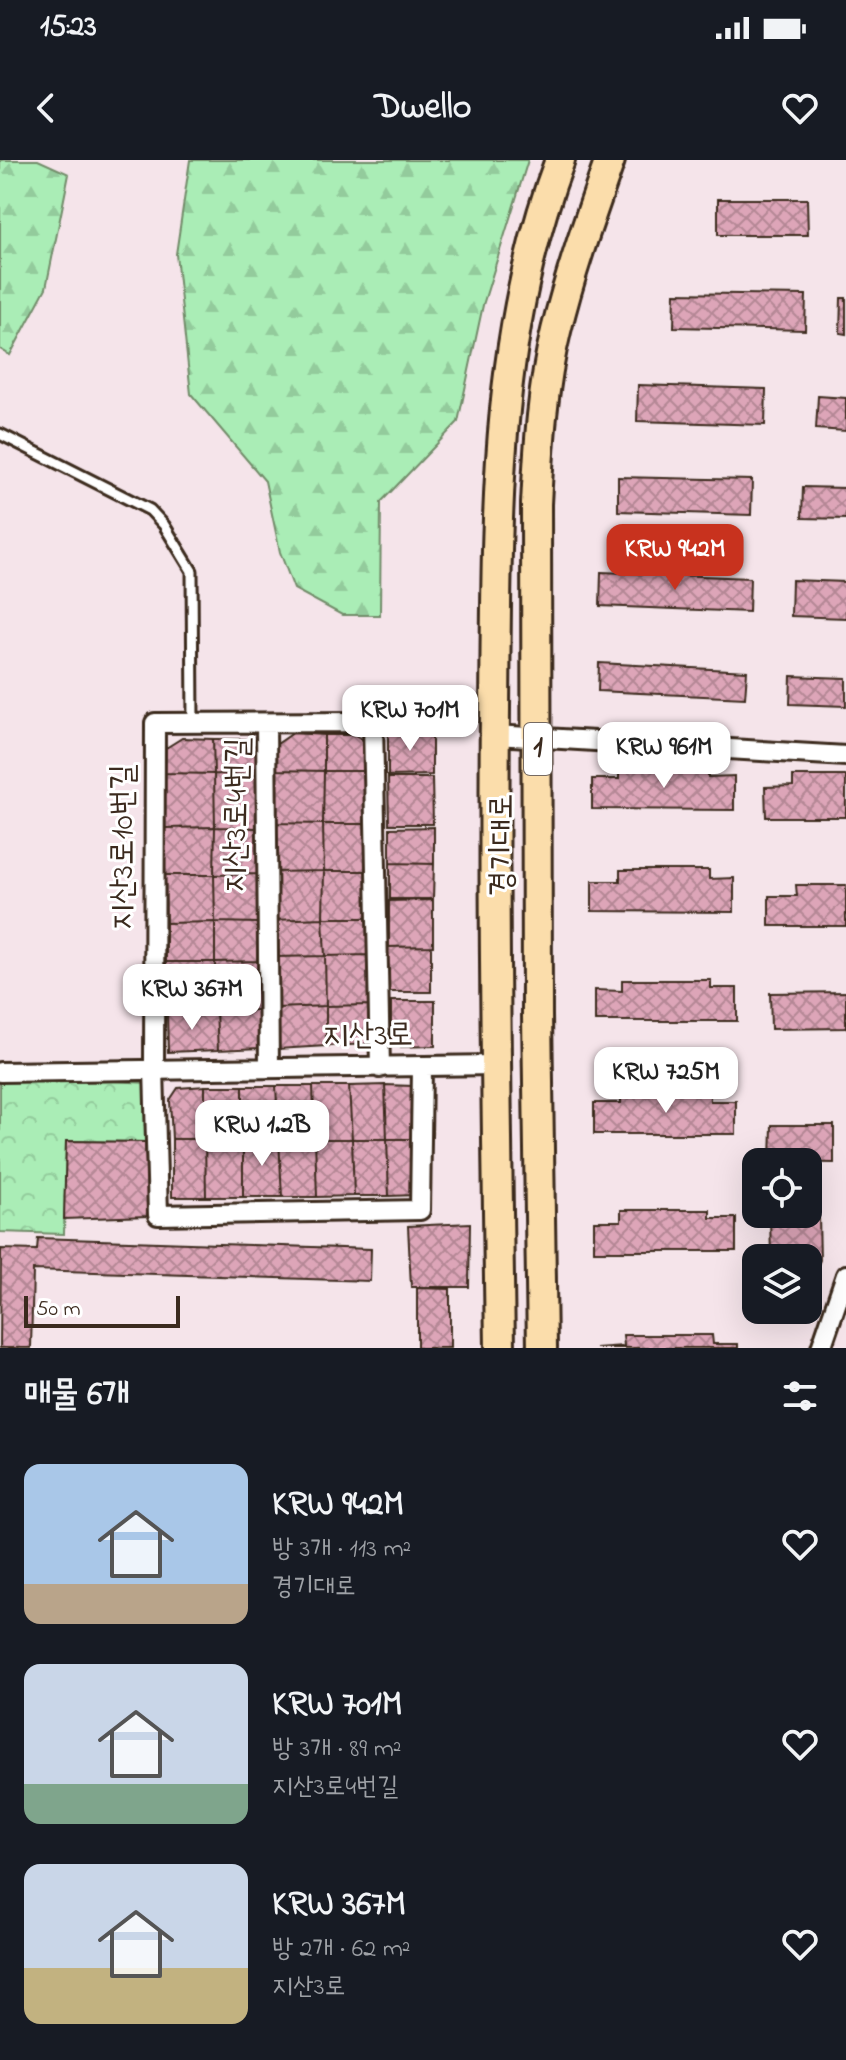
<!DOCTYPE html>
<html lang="ko">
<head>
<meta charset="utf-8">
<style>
  body { margin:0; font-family:"Indie Flower","Poor Story",sans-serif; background:#242831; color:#f1f3f6; height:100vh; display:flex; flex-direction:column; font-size:30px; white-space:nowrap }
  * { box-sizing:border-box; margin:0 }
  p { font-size:26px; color:#9ea1a6 }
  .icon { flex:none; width:44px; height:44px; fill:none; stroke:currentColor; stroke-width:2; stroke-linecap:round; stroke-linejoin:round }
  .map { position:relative; height:1188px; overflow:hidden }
  .sheet { display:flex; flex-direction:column; background:#171b24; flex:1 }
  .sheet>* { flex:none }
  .buttons { position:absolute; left:742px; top:988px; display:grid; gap:16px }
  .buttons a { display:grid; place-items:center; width:80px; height:80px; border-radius:16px; background:#171b24; box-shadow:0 8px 32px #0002; font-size:40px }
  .scale { position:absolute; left:24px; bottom:20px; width:156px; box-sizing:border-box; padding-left:8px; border:4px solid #3b2a1e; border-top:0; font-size:22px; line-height:28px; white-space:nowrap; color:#3b2a1e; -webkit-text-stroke:6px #fff; paint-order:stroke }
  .price { position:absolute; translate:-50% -68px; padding:0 18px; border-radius:16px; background:#fff; color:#222; font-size:26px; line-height:52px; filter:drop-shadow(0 2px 4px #0008) }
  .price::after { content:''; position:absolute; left:50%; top:48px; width:24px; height:18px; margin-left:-12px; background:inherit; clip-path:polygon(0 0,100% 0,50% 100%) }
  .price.active { background:#c8321e; color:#fff }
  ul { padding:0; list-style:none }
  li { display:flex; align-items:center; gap:24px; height:200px; padding:0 24px }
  li span { display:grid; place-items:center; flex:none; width:224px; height:160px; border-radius:16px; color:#555 }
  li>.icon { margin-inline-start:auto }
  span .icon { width:96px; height:96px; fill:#fffc; stroke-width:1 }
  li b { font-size:34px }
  h2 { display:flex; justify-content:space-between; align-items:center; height:96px; padding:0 24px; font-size:34px }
  .status { display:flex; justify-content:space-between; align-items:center; height:56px; padding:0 40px; background:#171b24; direction:ltr }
  .status svg { height:22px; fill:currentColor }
  header { display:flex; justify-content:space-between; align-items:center; height:104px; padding:0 24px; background:#171b24; font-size:36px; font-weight:700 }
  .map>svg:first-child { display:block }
  .forest { fill:url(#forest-firs); stroke:#728c6a; stroke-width:2 }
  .park { fill:url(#park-crowns); stroke:#728c6a; stroke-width:2 }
  .building { fill:url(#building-cross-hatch); stroke:#3b2a1e; stroke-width:2 }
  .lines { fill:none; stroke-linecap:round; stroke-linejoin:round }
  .service-casing { stroke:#3b2a1e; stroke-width:15 }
  .minor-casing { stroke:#3b2a1e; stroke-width:24 }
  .primary-casing { stroke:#3b2a1e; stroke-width:34 }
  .service { stroke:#fff; stroke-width:9 }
  .minor { stroke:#fff; stroke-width:18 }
  .primary { stroke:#fbddab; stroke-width:28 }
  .labels { text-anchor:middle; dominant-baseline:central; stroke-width:6; stroke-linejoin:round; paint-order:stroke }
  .shield { fill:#fff; stroke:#766a62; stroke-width:2 }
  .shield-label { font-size:30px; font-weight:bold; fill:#3b2a1e }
  .street-label { font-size:32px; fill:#3b2a1e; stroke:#fff }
</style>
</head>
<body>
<div class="status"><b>15:23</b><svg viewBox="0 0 49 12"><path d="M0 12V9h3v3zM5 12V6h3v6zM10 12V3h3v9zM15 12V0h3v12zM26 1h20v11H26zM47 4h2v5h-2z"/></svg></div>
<header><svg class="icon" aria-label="back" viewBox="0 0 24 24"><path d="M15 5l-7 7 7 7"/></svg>Dwello<svg class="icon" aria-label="heart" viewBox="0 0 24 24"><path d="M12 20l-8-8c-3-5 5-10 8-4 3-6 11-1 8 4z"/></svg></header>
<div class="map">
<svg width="846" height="1188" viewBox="0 0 846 1188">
  <defs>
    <pattern id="forest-firs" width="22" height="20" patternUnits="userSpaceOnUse" patternTransform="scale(2)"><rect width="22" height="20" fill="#aaedb6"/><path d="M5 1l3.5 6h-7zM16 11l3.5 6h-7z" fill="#93cb9c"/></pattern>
    <pattern id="park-crowns" width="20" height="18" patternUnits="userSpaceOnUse" patternTransform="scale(2)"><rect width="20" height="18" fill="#aaedb6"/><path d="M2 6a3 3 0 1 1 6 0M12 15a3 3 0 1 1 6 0" fill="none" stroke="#93cb9c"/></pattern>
    <pattern id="building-cross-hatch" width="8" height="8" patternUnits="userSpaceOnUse" patternTransform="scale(2)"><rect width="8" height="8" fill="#dda5b8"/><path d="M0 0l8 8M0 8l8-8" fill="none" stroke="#b48795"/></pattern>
  </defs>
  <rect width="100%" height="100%" fill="#f5e4ea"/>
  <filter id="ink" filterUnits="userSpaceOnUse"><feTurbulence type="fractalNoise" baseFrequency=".0125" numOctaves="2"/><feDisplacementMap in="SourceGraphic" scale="16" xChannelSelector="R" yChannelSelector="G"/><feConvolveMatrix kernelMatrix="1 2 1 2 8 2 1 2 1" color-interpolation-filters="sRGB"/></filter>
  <g filter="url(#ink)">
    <!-- forest -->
    <path class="forest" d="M0,0H38L69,14L46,128L10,195L0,189Z
      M190,0H528L483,145L458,262L381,342L380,455H342L294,429L280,392L265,321L191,234L176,94Z"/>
    <!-- park -->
    <path class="park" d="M0,914L147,923L145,982L66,981L64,1074L0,1072Z"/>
    <!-- building -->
    <path class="building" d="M718,39H807L808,75H718Z
      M675,133L806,135L805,170L674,167Z
      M841,138H846V174L840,173Z
      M638,225L766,229L765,265L637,261Z
      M818,236L846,238V271L816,269Z
      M618,317L752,320L751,355L618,351Z
      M803,327L846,328V359L802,358Z
      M601,412L750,418L749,452L600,446Z
      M792,420L846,422V458L791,456Z
      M599,503L747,511L745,538L598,531Z
      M791,516L846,518V546L790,544Z
      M388,570H432V615L388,616Z
      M293,573L324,575V611L274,610L277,584Z
      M324,575H355L367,582V611H324Z
      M182,578L213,579L214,614L165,613L166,588Z
      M213,579H245L256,587L257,615L214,614Z
      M619,608H708V617L734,616V650L592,649V619H619Z
      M274,610L324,611L323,664L273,663Z
      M324,611H367V664H323Z
      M165,613L214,614L215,667L165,668Z
      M214,614L257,615V668L215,667Z
      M793,616H846V657H766L765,627L793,626Z
      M388,618H432L433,664H389Z
      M273,663L323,664L324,711L273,712Z
      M323,664H367L368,711H324Z
      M215,667L257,668V714L214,715Z
      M215,667L214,715H165V668Z
      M434,667V704L390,703V668Z
      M390,703L434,704L433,739H390Z
      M620,710H709V719L734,718V752L592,751V721H620Z
      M324,711H368V758H323Z
      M324,711L323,758L274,760L273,712Z
      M257,714V763L215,762L214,715Z
      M165,715H214L215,762L166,763Z
      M796,725H846V766H769V736H797Z
      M433,740V786L389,787V741Z
      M323,758H368V795L325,796Z
      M323,758L325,796L275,797L274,760Z
      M215,762L257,763V801L215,802Z
      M215,762V802H166V763Z
      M431,786V832H387V787Z
      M368,795V845L326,846L325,796Z
      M325,796L326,846L277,848L275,797Z
      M257,801L259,850L216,851L215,802Z
      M166,802H215L216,851L167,853Z
      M622,820H711V828H737V861H595V830L622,831Z
      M846,832V868L771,869L770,833Z
      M391,841H435V886L391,887Z
      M368,845L371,884L326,886V846Z
      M326,846V886L278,889L277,848Z
      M259,850L260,888L218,890L216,851Z
      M216,851L218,890L168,892L167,853Z
      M385,925L387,979H352L349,926Z
      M385,925L413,926L416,979H387Z
      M205,926H243V979H205Z
      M205,926V979H172L170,940L178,928Z
      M243,926H276L279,979H243Z
      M276,926H313L315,979H279Z
      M313,926H349L352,979H315Z
      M621,932H710V941H736V974H594V943H621Z
      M772,965H834V1003L771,1002Z
      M172,979H205L206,1037H172Z
      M205,979H243V1037H206Z
      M243,979H279L282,1037H243Z
      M279,979H315L317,1037H282Z
      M315,979H352L354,1036L317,1037Z
      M352,979H387L389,1036H354Z
      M387,979H416L417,1035L389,1036Z
      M66,981L145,982L148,1056L64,1059Z
      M621,1050H710V1058H736V1091H594V1061H621Z
      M819,1056L820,1100L808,1128V1098H771L770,1057Z
      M470,1063L469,1127H411L408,1066Z
      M38,1078L371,1089L370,1121L33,1110L31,1188H0L1,1089L37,1090Z
      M417,1128L450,1129V1188H417Z
      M623,1175H712L713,1184H738V1188H596L624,1186Z"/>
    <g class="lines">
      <defs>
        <path id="service" d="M0,274L150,350L164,365L192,411L193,563"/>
        <path id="minor" d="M266,563L269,908
          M495,575L846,596
          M380,908L373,562L155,563L154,908L158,1055L420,1050L422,907
          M0,912L496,905
          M821,1188L846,1115"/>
        <path id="primary" d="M500,1188C497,975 493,761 495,548C497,362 493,177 560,0
          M542,1188L537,856L536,344C539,287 542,227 556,171C570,113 590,57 610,0"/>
      </defs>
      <!-- service casing -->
      <use href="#service" class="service-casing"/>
      <!-- minor casing -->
      <use href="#minor" class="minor-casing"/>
      <!-- primary casing -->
      <use href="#primary" class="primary-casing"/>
      <!-- service -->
      <use href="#service" class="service"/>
      <!-- minor -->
      <use href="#minor" class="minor"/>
      <!-- primary -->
      <use href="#primary" class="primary"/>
    </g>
  </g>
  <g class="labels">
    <!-- shield labels -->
    <rect class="shield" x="524" y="563" width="28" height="52" rx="6"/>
    <g class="shield-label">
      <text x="538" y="589">1</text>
    </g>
    <!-- street labels -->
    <g class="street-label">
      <text transform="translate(238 655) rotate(-89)">지산3로4번길</text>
      <text transform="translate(503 685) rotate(-90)">경기대로</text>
      <text transform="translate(124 687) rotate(-90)">지산3로10번길</text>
      <text transform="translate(368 877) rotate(-1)">지산3로</text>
    </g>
  </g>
</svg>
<div class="buttons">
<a><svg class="icon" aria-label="locate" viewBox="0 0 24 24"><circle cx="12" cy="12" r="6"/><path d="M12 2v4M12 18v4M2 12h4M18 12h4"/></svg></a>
<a><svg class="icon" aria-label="layers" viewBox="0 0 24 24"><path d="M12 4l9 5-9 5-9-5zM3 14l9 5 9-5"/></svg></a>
</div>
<div class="scale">50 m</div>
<b class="price active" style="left:675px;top:432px">KRW 942M</b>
<b class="price" style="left:410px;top:593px">KRW 701M</b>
<b class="price" style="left:664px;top:630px">KRW 961M</b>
<b class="price" style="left:192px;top:872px">KRW 367M</b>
<b class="price" style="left:666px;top:955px">KRW 725M</b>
<b class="price" style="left:262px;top:1008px">KRW 1.2B</b>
</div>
<section class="sheet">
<h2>매물 6개<svg class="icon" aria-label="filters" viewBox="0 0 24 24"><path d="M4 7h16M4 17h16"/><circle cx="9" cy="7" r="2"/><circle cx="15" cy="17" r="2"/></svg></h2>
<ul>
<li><span style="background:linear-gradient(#a9c7e8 75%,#b9a48a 0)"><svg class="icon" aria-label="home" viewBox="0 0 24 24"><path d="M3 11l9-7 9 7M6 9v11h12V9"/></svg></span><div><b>KRW 942M</b><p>방 3개 · 113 m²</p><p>경기대로</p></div><svg class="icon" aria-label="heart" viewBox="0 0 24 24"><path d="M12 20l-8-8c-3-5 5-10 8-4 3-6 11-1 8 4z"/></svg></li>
<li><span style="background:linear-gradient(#c9d6e8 75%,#7fa58c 0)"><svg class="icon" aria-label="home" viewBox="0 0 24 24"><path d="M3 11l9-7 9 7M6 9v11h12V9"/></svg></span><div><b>KRW 701M</b><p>방 3개 · 89 m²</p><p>지산3로4번길</p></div><svg class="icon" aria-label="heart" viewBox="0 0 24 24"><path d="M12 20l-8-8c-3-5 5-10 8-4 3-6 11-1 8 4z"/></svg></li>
<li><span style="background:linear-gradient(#c9d6e8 65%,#c2b280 0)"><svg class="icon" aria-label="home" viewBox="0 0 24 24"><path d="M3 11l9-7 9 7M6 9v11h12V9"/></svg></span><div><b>KRW 367M</b><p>방 2개 · 62 m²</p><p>지산3로</p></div><svg class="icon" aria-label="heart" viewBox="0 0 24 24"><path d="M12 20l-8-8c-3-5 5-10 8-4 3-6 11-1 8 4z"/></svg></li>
</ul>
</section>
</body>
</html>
